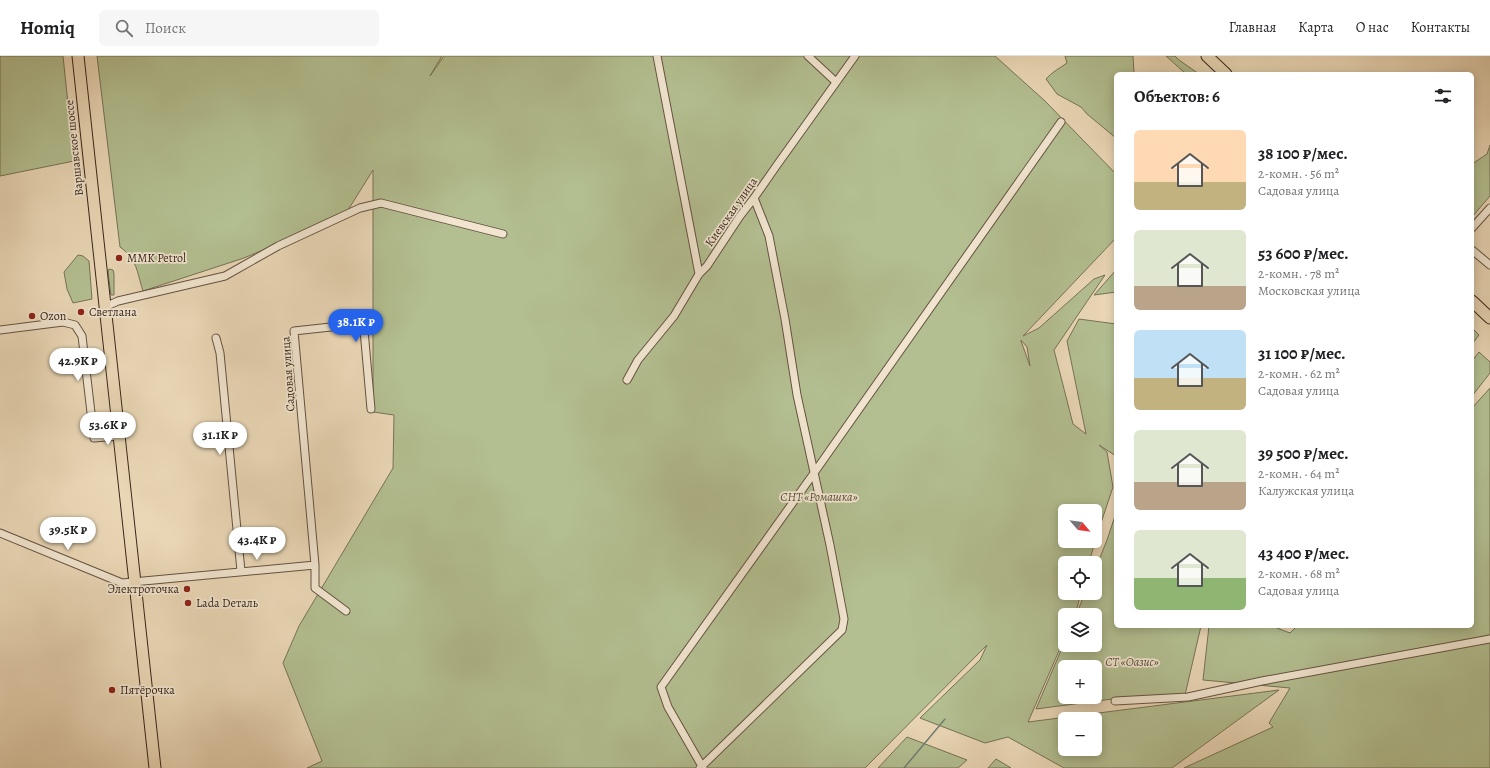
<!DOCTYPE html>
<html lang="ru">
<head>
<meta charset="utf-8">
<style>
  body { margin:0; font-family:Alegreya,serif; background:#f6f6f6; color:#202124; height:100vh; display:flex; flex-direction:column; font-size:15px; white-space:nowrap }
  * { box-sizing:border-box; margin:0 }
  p { font-size:13px; color:#757577 }
  .icon { flex:none; width:22px; height:22px; fill:none; stroke:currentColor; stroke-width:2; stroke-linecap:round; stroke-linejoin:round }
  .map { position:relative; flex:1; overflow:hidden }
  .side { position:absolute; left:1114px; top:16px; width:360px; height:556px; display:flex; flex-direction:column; background:#fff; border-radius:6px; box-shadow:0 2px 10px #0003 }
  .side>* { flex:none }
  .needle { width:26px; rotate:118deg }
  .buttons { position:absolute; left:1058px; top:448px; display:grid; gap:8px }
  .buttons a { display:grid; place-items:center; width:44px; height:44px; border-radius:6px; background:#fff; box-shadow:0 2px 10px #0003; font-size:20px }
  .price { position:absolute; translate:-50% -34px; padding:0 9px; border-radius:14px; background:#fff; color:#222; font-size:13px; line-height:26px; filter:drop-shadow(0 1px 2px #0008) }
  .price::after { content:''; position:absolute; left:50%; top:24px; width:12px; height:9px; margin-left:-6px; background:inherit; clip-path:polygon(0 0,100% 0,50% 100%) }
  .price.selected { background:#2563eb; color:#fff }
  ul { padding:0; list-style:none }
  li { display:flex; align-items:center; gap:12px; height:100px; padding:0 20px }
  li span { display:grid; place-items:center; flex:none; width:112px; height:80px; border-radius:6px; color:#555 }
  li>.icon { margin-inline-start:auto }
  span .icon { width:48px; height:48px; fill:#fffc; stroke-width:1 }
  li b { font-size:17px }
  h2 { display:flex; justify-content:space-between; align-items:center; height:48px; padding:0 20px; font-size:17px }
  header { display:flex; align-items:center; gap:24px; box-sizing:border-box; height:56px; padding:0 20px; background:#fff; border-bottom:1px solid #e0e0e0 }
  header strong { font-size:19px }
  nav { display:flex; gap:22px; margin-inline-start:auto; font-size:14px }
  .search { width:280px; height:36px; background:#f6f6f6; display:flex; align-items:center; gap:10px; box-sizing:border-box; padding:0 14px; border-radius:6px; color:#757577; font-size:15px }
  .map>svg:first-child { display:block }
  .green { fill:#b3bf91; stroke:#767256; fill-rule:evenodd }
  .lines { fill:none; stroke-linecap:round; stroke-linejoin:round }
  .stream { stroke:#727f73; stroke-width:1.5 }
  .minor-casing { stroke:#655242; stroke-width:9 }
  .trunk-casing { stroke:#39261b; stroke-width:13 }
  .minor { stroke:#f1e5d0; stroke-width:7 }
  .trunk { stroke:#ead7b6; stroke-width:11 }
  .poi-dot { fill:#8f2418; stroke:#f1e5d0; stroke-width:1.5 }
  .labels { text-anchor:middle; dominant-baseline:central; stroke-width:3.5; stroke-linejoin:round; paint-order:stroke }
  .street-label { font-size:12px; fill:#39261b; stroke:#f1e5d0 }
  .poi-label { font-size:12px; fill:#39261b; stroke:#f1e5d0; text-anchor:start }
  .park-label { font-size:12px; font-style:italic; fill:#584c38; stroke:#f1e5d0 }
</style>
</head>
<body>
<header>
<strong>Homiq</strong>
<div class="search"><svg class="icon" aria-label="search" viewBox="0 0 24 24"><circle cx="10" cy="10" r="6"/><path d="M15 15l6 6"/></svg>Поиск</div>
<nav><a>Главная</a><a>Карта</a><a>О нас</a><a>Контакты</a></nav>
</header>
<div class="map">
<svg width="1490" height="712" viewBox="0 0 1490 712">
  <rect width="100%" height="100%" fill="#ead7b6"/>
  <filter id="stains"><feTurbulence type="fractalNoise" baseFrequency=".005" numOctaves="4"/><feColorMatrix values="0 0 0 0 .2 0 0 0 0 .09 0 0 0 0 .02 0 0 0 .5 -.17"/></filter>
  <radialGradient id="worn" r=".72"><stop offset=".6" stop-color="#630" stop-opacity="0"/><stop offset="1" stop-color="#630" stop-opacity=".3"/></radialGradient>
  <!-- green -->
  <path class="green" d="M0,0H63L74,105L0,120Z
    M97,0H442L430,20L444,0H995L1045,45L1116,118V182L1023,280L1039,272L1094,223L1105,219L1054,294L1073,368L1086,378L1067,285L1079,263L1116,268V400L1099,389L1107,396L1113,431L1095,485V455H1065V485H1095L1089,507H1065V537H1081L1075,559H1065V581L1028,666L1279,634L1172,712H1064L1008,681L985,687L920,662L980,604L987,589L865,712H307L322,705L283,607L299,570L393,412L394,359L373,356V114L345,159L244,202L143,235C137,216 137,203 120,191ZM1021,284L1027,291L1030,310L1021,285ZM1065,663H1095V693H1065Z
    M1065,0H1133L1134,18H1116V82L1087,58L1081,51L1057,38L1046,23C1052,16 1060,12 1067,7Z
    M1166,0H1175L1179,4L1199,18H1186Z
    M1490,89V140L1472,161V108L1487,98Z
    M78,199L83,200L89,205L92,243L73,247L67,233L64,216Z
    M109,213L113,214L114,218V239H111L108,216Z
    M1116,214V236L1094,239Z
    M1472,272L1479,279L1472,288Z
    M1479,296L1490,306V317L1472,340V305Z
    M1490,332V712H1184L1273,671L1269,667L1290,632L1203,624L1209,570H1272L1290,577L1297,570H1472V352Z
    M1116,457V570H1201L1185,639L1120,642L1036,653L1065,585V589H1095V559H1076L1085,537H1095V514L1107,484ZM1065,611H1095V641H1065Z
    M907,681L967,704L958,712H878Z
    M996,703L1011,712H988Z"/>
  <g class="lines">
    <!-- stream -->
    <path class="stream" d="M904,712L945,663"/>
    <defs>
      <path id="minor" d="M657,0L699,218
        M808,0L836,26
        M1472,172L1490,152
        M1472,194L1490,209
        M105,251L118,245L225,220L278,190L360,152L381,147L503,178
        M0,274L63,266L75,269L82,280L94,382L119,380
        M216,282L220,297L241,515
        M627,324L638,304L674,260L699,218L707,210L740,160L754,142L777,109L855,0
        M0,477L122,527L315,509V532L346,555
        M315,509L294,275L349,269L363,270L364,274L371,353
        M1115,645L1188,641L1262,625L1490,583
        M700,712L842,574L844,563L830,489L797,339L785,263L769,180L754,142
        M703,712L668,651L661,631L814,417L1061,66"/>
      <path id="trunk" d="M78,0L155,712
        M1207,0L1226,18
        M1472,245L1490,262"/>
    </defs>
    <!-- minor casing -->
    <use href="#minor" class="minor-casing"/>
    <!-- trunk casing -->
    <use href="#trunk" class="trunk-casing"/>
    <!-- minor -->
    <use href="#minor" class="minor"/>
    <!-- trunk -->
    <use href="#trunk" class="trunk"/>
  </g>
  <!-- markers -->
  <g class="poi-dot">
    <circle cx="119" cy="202" r="4"/>
    <circle cx="81" cy="256" r="4"/>
    <circle cx="32" cy="260" r="4"/>
    <circle cx="187" cy="533" r="4"/>
    <circle cx="188" cy="547" r="4"/>
    <circle cx="112" cy="634" r="4"/>
  </g>
  <g class="labels">
    <!-- street labels -->
    <g class="street-label">
      <text transform="translate(74 92) rotate(-96)">Варшавское шоссе</text>
      <text transform="translate(731 156) rotate(-55)">Киевская улица</text>
      <text transform="translate(288 318) rotate(-94)">Садовая улица</text>
    </g>
    <!-- poi labels -->
    <g class="poi-label">
      <text x="127" y="202">MMK Petrol</text>
      <text x="89" y="256">Светлана</text>
      <text x="40" y="260">Ozon</text>
      <text x="179" y="533" text-anchor="end">Электроточка</text>
      <text x="196" y="547">Lada Dеталь</text>
      <text x="120" y="634">Пятёрочка</text>
    </g>
    <!-- park labels -->
    <g class="park-label">
      <text x="819" y="441">СНТ «Ромашка»</text>
      <text x="1132" y="606">СТ «Оазис»</text>
    </g>
  </g>
  <rect width="100%" height="100%" filter="url(#stains)"/>
  <rect width="100%" height="100%" fill="url(#worn)"/>
</svg>
<div class="buttons">
<a><svg class="needle" viewBox="-14 -14 28 28"><path d="M0-13l5 13h-10z" fill="#e53935"/><path d="M0 13l5-13h-10z" fill="#757577"/></svg></a>
<a><svg class="icon" aria-label="locate" viewBox="0 0 24 24"><circle cx="12" cy="12" r="6"/><path d="M12 2v4M12 18v4M2 12h4M18 12h4"/></svg></a>
<a><svg class="icon" aria-label="layers" viewBox="0 0 24 24"><path d="M12 4l9 5-9 5-9-5zM3 14l9 5 9-5"/></svg></a>
<a>+</a>
<a>−</a>
</div>
<b class="price selected" style="left:356px;top:287px">38.1K ₽</b>
<b class="price" style="left:78px;top:326px">42.9K ₽</b>
<b class="price" style="left:108px;top:390px">53.6K ₽</b>
<b class="price" style="left:220px;top:400px">31.1K ₽</b>
<b class="price" style="left:68px;top:495px">39.5K ₽</b>
<b class="price" style="left:257px;top:505px">43.4K ₽</b>
<section class="side">
<h2>Объектов: 6<svg class="icon" aria-label="filters" viewBox="0 0 24 24"><path d="M4 7h16M4 17h16"/><circle cx="9" cy="7" r="2"/><circle cx="15" cy="17" r="2"/></svg></h2>
<ul>
<li><span style="background:linear-gradient(#ffd9b3 65%,#c2b280 0)"><svg class="icon" aria-label="home" viewBox="0 0 24 24"><path d="M3 11l9-7 9 7M6 9v11h12V9"/></svg></span><div><b>38 100 ₽/мес.</b><p>2-комн. · 56 m²</p><p>Садовая улица</p></div></li>
<li><span style="background:linear-gradient(#dfe7d0 70%,#b9a48a 0)"><svg class="icon" aria-label="home" viewBox="0 0 24 24"><path d="M3 11l9-7 9 7M6 9v11h12V9"/></svg></span><div><b>53 600 ₽/мес.</b><p>2-комн. · 78 m²</p><p>Московская улица</p></div></li>
<li><span style="background:linear-gradient(#bfe0f5 60%,#c2b280 0)"><svg class="icon" aria-label="home" viewBox="0 0 24 24"><path d="M3 11l9-7 9 7M6 9v11h12V9"/></svg></span><div><b>31 100 ₽/мес.</b><p>2-комн. · 62 m²</p><p>Садовая улица</p></div></li>
<li><span style="background:linear-gradient(#dfe7d0 65%,#b9a48a 0)"><svg class="icon" aria-label="home" viewBox="0 0 24 24"><path d="M3 11l9-7 9 7M6 9v11h12V9"/></svg></span><div><b>39 500 ₽/мес.</b><p>2-комн. · 64 m²</p><p>Калужская улица</p></div></li>
<li><span style="background:linear-gradient(#dfe7d0 60%,#8fb573 0)"><svg class="icon" aria-label="home" viewBox="0 0 24 24"><path d="M3 11l9-7 9 7M6 9v11h12V9"/></svg></span><div><b>43 400 ₽/мес.</b><p>2-комн. · 68 m²</p><p>Садовая улица</p></div></li>
</ul>
</section>
</div>
</body>
</html>
